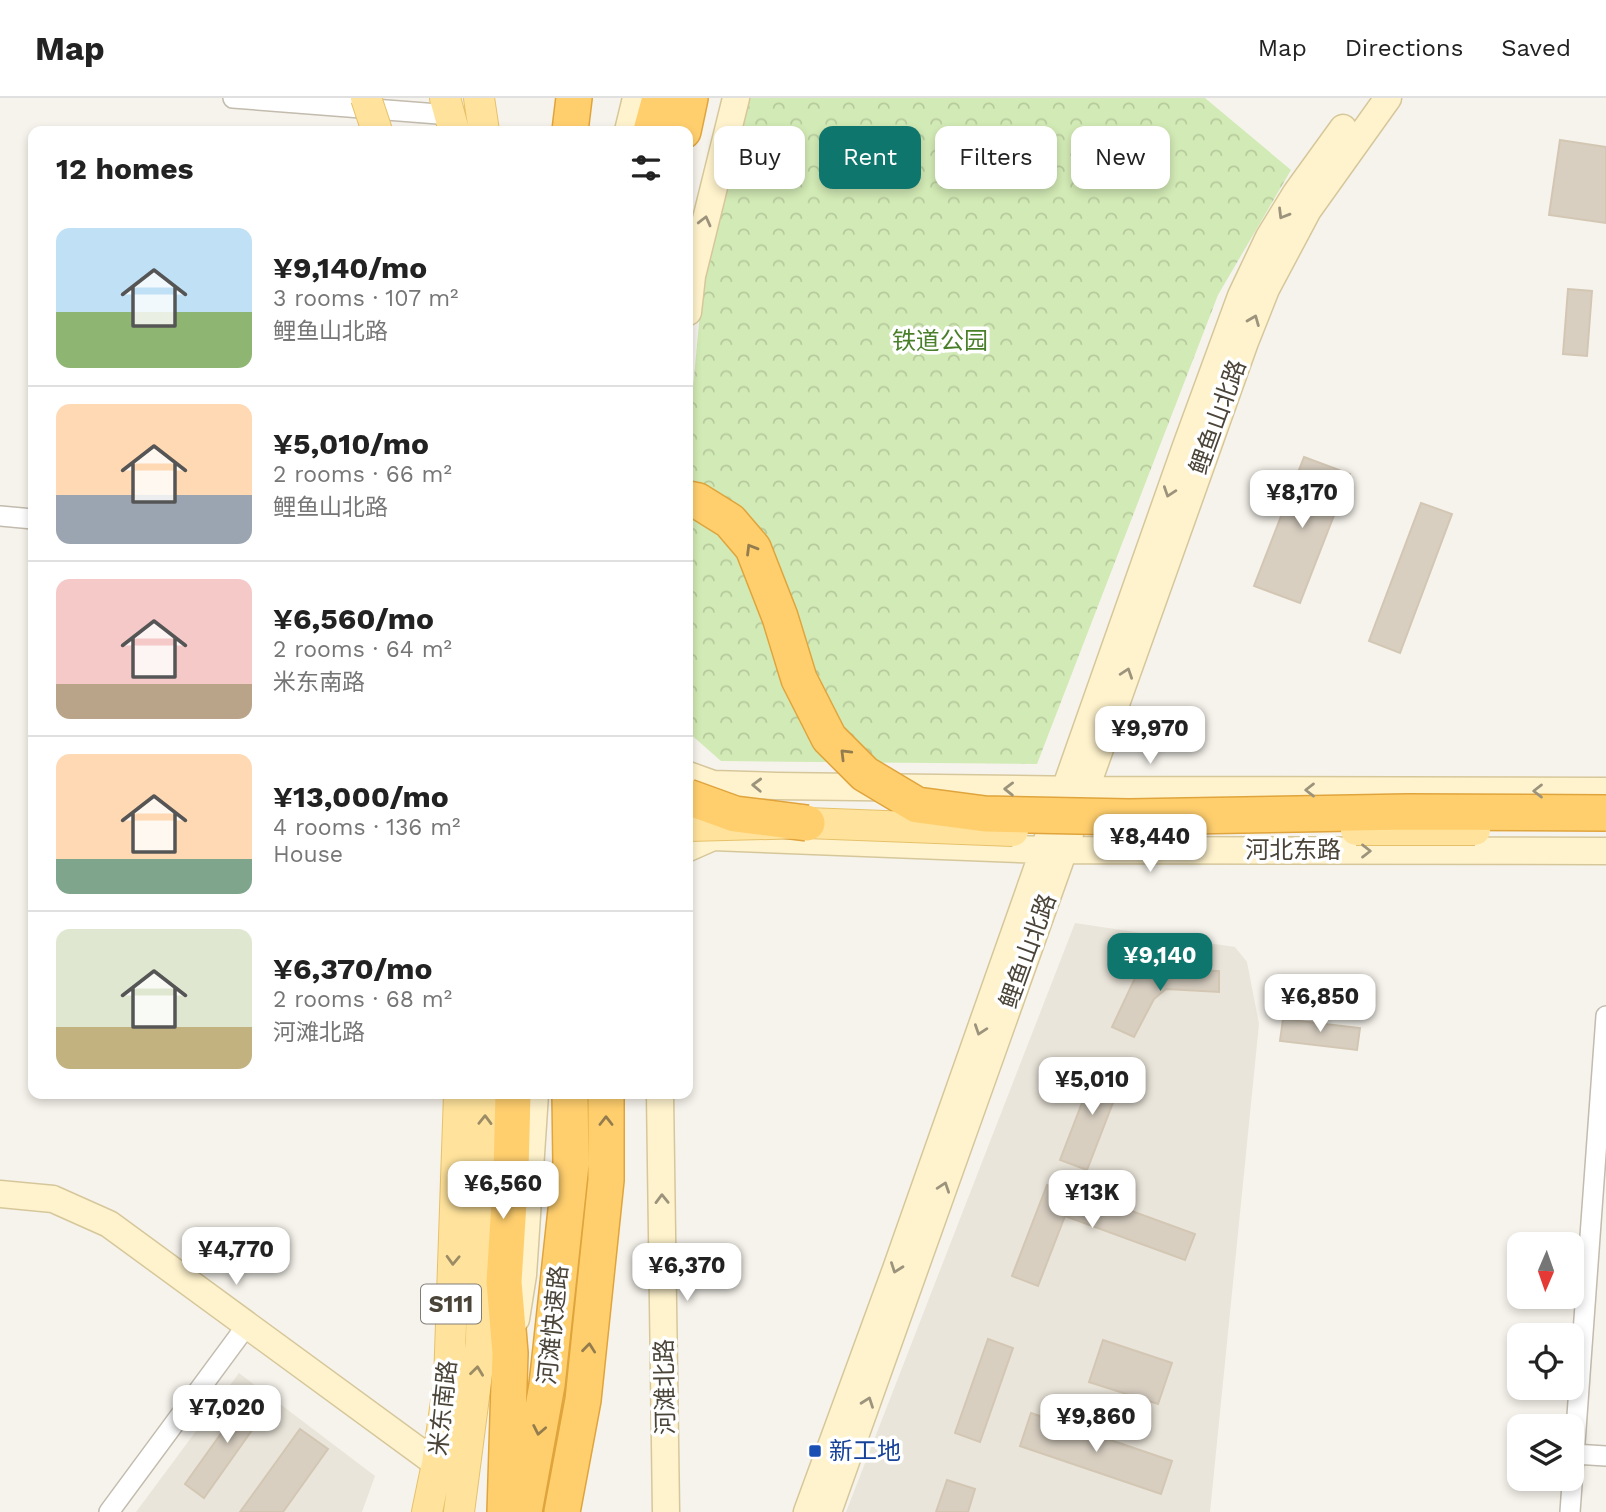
<!DOCTYPE html>
<html lang="en">
<head>
<meta charset="utf-8">
<style>
  body { margin:0; font-family:"Work Sans","Noto Sans SC",sans-serif; background:#f2f2f2; color:#222; height:100vh; display:flex; flex-direction:column; font-size:26px; white-space:nowrap }
  * { box-sizing:border-box; margin:0 }
  p { font-size:23px; color:#767676 }
  .icon { flex:none; width:38px; height:38px; fill:none; stroke:currentColor; stroke-width:2; stroke-linecap:round; stroke-linejoin:round }
  .map { position:relative; flex:1; overflow:hidden }
  .drawer { position:absolute; left:28px; top:28px; width:665px; height:973px; display:flex; flex-direction:column; background:#fff; border-radius:14px; box-shadow:0 4px 10px #0003 }
  .drawer>* { flex:none }
  .banner { position:absolute; left:714px; top:28px; width:665px; height:63px; display:flex; gap:14px }
  .needle { width:46px; rotate:182deg }
  .tools { position:absolute; left:1507px; top:1134px; display:grid; gap:14px }
  .tools a { display:grid; place-items:center; width:77px; height:77px; border-radius:14px; background:#fff; box-shadow:0 4px 10px #0003; font-size:35px }
  .price { position:absolute; translate:-50% -60px; padding:0 16px; border-radius:14px; background:#fff; color:#222; font-size:23px; line-height:46px; filter:drop-shadow(0 2px 4px #0008) }
  .price::after { content:''; position:absolute; left:50%; top:42px; width:21px; height:16px; margin-left:-10px; background:inherit; clip-path:polygon(0 0,100% 0,50% 100%) }
  .price.selected { background:#0f766e; color:#fff }
  ul { padding:0; list-style:none }
  li { display:flex; align-items:center; gap:21px; height:175px; padding:0 28px }
  li+li { border-top:2px solid #e0e0e0 }
  li span { display:grid; place-items:center; flex:none; width:196px; height:140px; border-radius:14px; color:#555 }
  li>.icon { margin-inline-start:auto }
  span .icon { width:84px; height:84px; fill:#fffc; stroke-width:1 }
  li b { font-size:30px }
  h2 { display:flex; justify-content:space-between; align-items:center; height:84px; padding:0 28px; font-size:30px }
  .pill { padding:0 24px; border-radius:14px; background:#fff; box-shadow:0 4px 10px #0003; font-size:24px; line-height:63px }
  .pill.selected { background:#0f766e; color:#fff }
  header { display:flex; align-items:center; gap:42px; box-sizing:border-box; height:98px; padding:0 35px; background:#fff; border-bottom:2px solid #e0e0e0 }
  header strong { font-size:33px }
  nav { display:flex; gap:38px; margin-inline-start:auto; font-size:24px }
  .map>svg:first-child { display:block }
  .residential { fill:#eae5da }
  .park { fill:url(#park-crowns) }
  .building { fill:#d8cfc1; stroke:#d3c7b4; stroke-width:2 }
  .lines { fill:none; stroke-linecap:round; stroke-linejoin:round }
  .street-casing { stroke:#c2bbae; stroke-width:22 }
  .secondary-casing { stroke:#d6c79b; stroke-width:29 }
  .primary-casing { stroke:#e6c16a; stroke-width:32 }
  .highway-casing { stroke:#e0a43c; stroke-width:38 }
  .street { stroke:#fff; stroke-width:19 }
  .secondary { stroke:#fff3cd; stroke-width:26 }
  .primary { stroke:#ffe39c; stroke-width:30 }
  .highway { stroke:#ffcf6e; stroke-width:35 }
  .primary-bridge-casing { stroke:#e6c16a; stroke-width:32; stroke-linecap:butt }
  .highway-bridge-casing { stroke:#e0a43c; stroke-width:38; stroke-linecap:butt }
  .primary-bridge { stroke:#ffe39c; stroke-width:30 }
  .highway-bridge { stroke:#ffcf6e; stroke-width:35 }
  .oneway { stroke:#9c937c }
  .oneway2 { stroke:#937c4e }
  .oneway3 { stroke:#9c8c66 }
  .transit-dot { fill:#1a4fb4; stroke:#fff; stroke-width:2.5 }
  .labels { text-anchor:middle; dominant-baseline:central; stroke-width:7; stroke-linejoin:round; paint-order:stroke }
  .shield { fill:#fff; stroke:#817c74; stroke-width:2 }
  .shield-label { font-size:23px; font-weight:bold; fill:#4b4439 }
  .park-label { font-size:24px; fill:#4a7f2a; stroke:#fff }
  .street-label { font-size:24px; fill:#4b4439; stroke:#fff }
  .transit-label { font-size:24px; fill:#164399; stroke:#fff; text-anchor:start }
</style>
</head>
<body>
<header>
<strong>Map</strong>
<nav><a>Map</a><a>Directions</a><a>Saved</a></nav>
</header>
<div class="map">
<svg width="1606" height="1414" viewBox="0 0 1606 1414">
  <defs>
    <pattern id="park-crowns" width="20" height="18" patternUnits="userSpaceOnUse" patternTransform="scale(1.75)"><rect width="20" height="18" fill="#d2eab5"/><path d="M2 6a3 3 0 1 1 6 0M12 15a3 3 0 1 1 6 0" fill="none" stroke="#b6ca9c"/></pattern>
  </defs>
  <rect width="100%" height="100%" fill="#f6f3ec"/>
  <!-- residential -->
  <path class="residential" d="M1075,825L1235,849L1247,864L1259,926L1210,1414H846Z
    M239,1275L375,1378L362,1414H136Z"/>
  <!-- park -->
  <path class="park" d="M749,0H1205L1291,72L1218,197L1037,666L721,663L688,634V343L704,172Z"/>
  <!-- building -->
  <path class="building" d="M1560,42L1606,49V125L1549,117Z
    M1568,191L1592,193L1587,258L1563,256Z
    M1304,359L1350,376L1300,505L1254,488Z
    M1421,405L1452,416L1400,555L1369,543Z
    M1153,872L1219,873V894L1166,891L1154,901L1134,939L1112,929L1135,880Z
    M1283,921L1360,930L1357,952L1280,943Z
    M1097,966L1124,976L1087,1072L1060,1062Z
    M1047,1087L1094,1104L1096,1100L1195,1136L1185,1162L1065,1118L1038,1188L1012,1178Z
    M988,1241L1013,1250L980,1344L955,1335Z
    M1103,1242L1172,1265L1158,1306L1089,1284Z
    M250,1295L269,1308L204,1400L185,1386Z
    M1031,1315L1172,1363L1161,1396L1020,1348Z
    M300,1331L328,1351L283,1414H240Z
    M947,1382L975,1391L968,1414H936Z"/>
  <g class="lines">
    <defs>
      <path id="street" d="M233,0L451,17
        M0,418L33,421
        M1574,1356L1606,1358
        M109,1414L247,1227
        M1570,1414L1606,918"/>
      <path id="secondary" d="M628,33L636,0
        M688,214L692,178L736,0
        M688,677L713,686L776,688L1086,692L1606,693
        M688,750L713,739L1044,752L1606,753
        M660,996L666,1414
        M0,1096L53,1101L109,1126L437,1366
        M516,1221L523,1177L535,996
        M807,1414L896,1171L1186,348L1241,198L1269,139L1296,95L1343,30
        M828,1414L1245,244L1266,191L1308,112L1388,0"/>
      <path id="primary" d="M445,0L454,33
        M479,0L484,33
        M427,1414L437,1366L449,1283L459,996
        M459,1414L481,1245L486,996"/>
      <path id="highway" d="M570,33L574,0
        M651,33L660,0
        M683,33L690,0
        M505,1414L510,1255L504,1184L511,1073L513,996
        M524,1414L547,1287L571,1066L570,996
        M562,1414L583,1302L606,1082V996"/>
    </defs>
    <!-- street casing -->
    <use href="#street" class="street-casing"/>
    <!-- secondary casing -->
    <use href="#secondary" class="secondary-casing"/>
    <!-- primary casing -->
    <use href="#primary" class="primary-casing"/>
    <!-- highway casing -->
    <use href="#highway" class="highway-casing"/>
    <!-- street -->
    <use href="#street" class="street"/>
    <!-- secondary -->
    <use href="#secondary" class="secondary"/>
    <!-- primary -->
    <use href="#primary" class="primary"/>
    <!-- highway -->
    <use href="#highway" class="highway"/>
    <defs>
      <path id="primary-bridge" d="M366,0L377,33
        M688,728L807,725L1013,733
        M1356,732H1475"/>
      <path id="highway-bridge" d="M688,401L698,403L730,423L753,450L780,519L799,581L829,640L865,676L917,707L985,716L1129,719L1407,714L1606,715
        M688,699L735,716L807,725"/>
    </defs>
    <!-- primary-bridge casing -->
    <use href="#primary-bridge" class="primary-bridge-casing"/>
    <!-- highway-bridge casing -->
    <use href="#highway-bridge" class="highway-bridge-casing"/>
    <!-- primary-bridge -->
    <use href="#primary-bridge" class="primary-bridge"/>
    <!-- highway-bridge -->
    <use href="#highway-bridge" class="highway-bridge"/>
  </g>
  <!-- one-way arrows -->
  <defs><path id="oneway-chevron" d="M-2-3.5L2.5 0L-2 3.5" fill="none" stroke-width="1.6" stroke-linecap="round" stroke-linejoin="round" transform="scale(1.75)"/></defs>
  <g class="oneway">
    <use href="#oneway-chevron" transform="translate(1283 116) rotate(121)"/>
    <use href="#oneway-chevron" transform="translate(705 123) rotate(-76)"/>
    <use href="#oneway-chevron" transform="translate(1254 222) rotate(-68)"/>
    <use href="#oneway-chevron" transform="translate(1169 394) rotate(109)"/>
    <use href="#oneway-chevron" transform="translate(1127 575) rotate(-71)"/>
    <use href="#oneway-chevron" transform="translate(757 687) rotate(-178)"/>
    <use href="#oneway-chevron" transform="translate(1009 691) rotate(-179)"/>
    <use href="#oneway-chevron" transform="translate(1310 692) rotate(-180)"/>
    <use href="#oneway-chevron" transform="translate(1538 693) rotate(-180)"/>
    <use href="#oneway-chevron" transform="translate(1366 753)"/>
    <use href="#oneway-chevron" transform="translate(980 932) rotate(109)"/>
    <use href="#oneway-chevron" transform="translate(944 1089) rotate(-71)"/>
    <use href="#oneway-chevron" transform="translate(662 1101) rotate(-91)"/>
    <use href="#oneway-chevron" transform="translate(896 1170) rotate(110)"/>
    <use href="#oneway-chevron" transform="translate(868 1304) rotate(-70)"/>
  </g>
  <g class="oneway2">
    <use href="#oneway-chevron" transform="translate(751 451) rotate(-121)"/>
    <use href="#oneway-chevron" transform="translate(845 656) rotate(-135)"/>
    <use href="#oneway-chevron" transform="translate(606 1023) rotate(-90)"/>
    <use href="#oneway-chevron" transform="translate(589 1250) rotate(-84)"/>
    <use href="#oneway-chevron" transform="translate(539 1332) rotate(101)"/>
  </g>
  <g class="oneway3">
    <use href="#oneway-chevron" transform="translate(485 1022) rotate(-89)"/>
    <use href="#oneway-chevron" transform="translate(453 1162) rotate(92)"/>
    <use href="#oneway-chevron" transform="translate(477 1273) rotate(-83)"/>
  </g>
  <!-- markers -->
  <rect class="transit-dot" x="808" y="1346" width="14" height="14" rx="3.5"/>
  <g class="labels">
    <!-- shield labels -->
    <rect class="shield" x="421" y="1186.5" width="60" height="39" rx="5"/>
    <g class="shield-label">
      <text x="451" y="1206">S111</text>
    </g>
    <!-- park labels -->
    <g class="park-label">
      <text x="940" y="243">铁道公园</text>
    </g>
    <!-- street labels -->
    <g class="street-label">
      <text transform="translate(1218 319) rotate(-70)">鲤鱼山北路</text>
      <text x="1293" y="752">河北东路</text>
      <text transform="translate(1028 853) rotate(-70)">鲤鱼山北路</text>
      <text transform="translate(553 1227) rotate(-84)">河滩快速路</text>
      <text transform="translate(665 1289) rotate(-91)">河滩北路</text>
      <text transform="translate(443 1310) rotate(-84)">米东南路</text>
    </g>
    <!-- transit labels -->
    <g class="transit-label">
      <text x="829" y="1353">新工地</text>
    </g>
  </g>
</svg>
<div class="tools">
<a><svg class="needle" viewBox="-14 -14 28 28"><path d="M0-13l5 13h-10z" fill="#e53935"/><path d="M0 13l5-13h-10z" fill="#767676"/></svg></a>
<a><svg class="icon" aria-label="locate" viewBox="0 0 24 24"><circle cx="12" cy="12" r="6"/><path d="M12 2v4M12 18v4M2 12h4M18 12h4"/></svg></a>
<a><svg class="icon" aria-label="layers" viewBox="0 0 24 24"><path d="M12 4l9 5-9 5-9-5zM3 14l9 5 9-5"/></svg></a>
</div>
<b class="price" style="left:1302px;top:432px">¥8,170</b>
<b class="price" style="left:1150px;top:668px">¥9,970</b>
<b class="price" style="left:1150px;top:776px">¥8,440</b>
<b class="price selected" style="left:1160px;top:895px">¥9,140</b>
<b class="price" style="left:1320px;top:936px">¥6,850</b>
<b class="price" style="left:1092px;top:1019px">¥5,010</b>
<b class="price" style="left:503px;top:1123px">¥6,560</b>
<b class="price" style="left:1092px;top:1132px">¥13K</b>
<b class="price" style="left:236px;top:1189px">¥4,770</b>
<b class="price" style="left:687px;top:1205px">¥6,370</b>
<b class="price" style="left:227px;top:1347px">¥7,020</b>
<b class="price" style="left:1096px;top:1356px">¥9,860</b>
<div class="banner">
<a class="pill">Buy</a>
<a class="pill selected">Rent</a>
<a class="pill">Filters</a>
<a class="pill">New</a>
</div>
<section class="drawer">
<h2>12 homes<svg class="icon" aria-label="filters" viewBox="0 0 24 24"><path d="M4 7h16M4 17h16"/><circle cx="9" cy="7" r="2"/><circle cx="15" cy="17" r="2"/></svg></h2>
<ul>
<li><span style="background:linear-gradient(#bfe0f5 60%,#8fb573 0)"><svg class="icon" aria-label="home" viewBox="0 0 24 24"><path d="M3 11l9-7 9 7M6 9v11h12V9"/></svg></span><div><b>¥9,140/mo</b><p>3 rooms · 107 m²</p><p>鲤鱼山北路</p></div></li>
<li><span style="background:linear-gradient(#ffd9b3 65%,#9aa5b1 0)"><svg class="icon" aria-label="home" viewBox="0 0 24 24"><path d="M3 11l9-7 9 7M6 9v11h12V9"/></svg></span><div><b>¥5,010/mo</b><p>2 rooms · 66 m²</p><p>鲤鱼山北路</p></div></li>
<li><span style="background:linear-gradient(#f6c9c9 75%,#b9a48a 0)"><svg class="icon" aria-label="home" viewBox="0 0 24 24"><path d="M3 11l9-7 9 7M6 9v11h12V9"/></svg></span><div><b>¥6,560/mo</b><p>2 rooms · 64 m²</p><p>米东南路</p></div></li>
<li><span style="background:linear-gradient(#ffd9b3 75%,#7fa58c 0)"><svg class="icon" aria-label="home" viewBox="0 0 24 24"><path d="M3 11l9-7 9 7M6 9v11h12V9"/></svg></span><div><b>¥13,000/mo</b><p>4 rooms · 136 m²</p><p>House</p></div></li>
<li><span style="background:linear-gradient(#dfe7d0 70%,#c2b280 0)"><svg class="icon" aria-label="home" viewBox="0 0 24 24"><path d="M3 11l9-7 9 7M6 9v11h12V9"/></svg></span><div><b>¥6,370/mo</b><p>2 rooms · 68 m²</p><p>河滩北路</p></div></li>
</ul>
</section>
</div>
</body>
</html>
